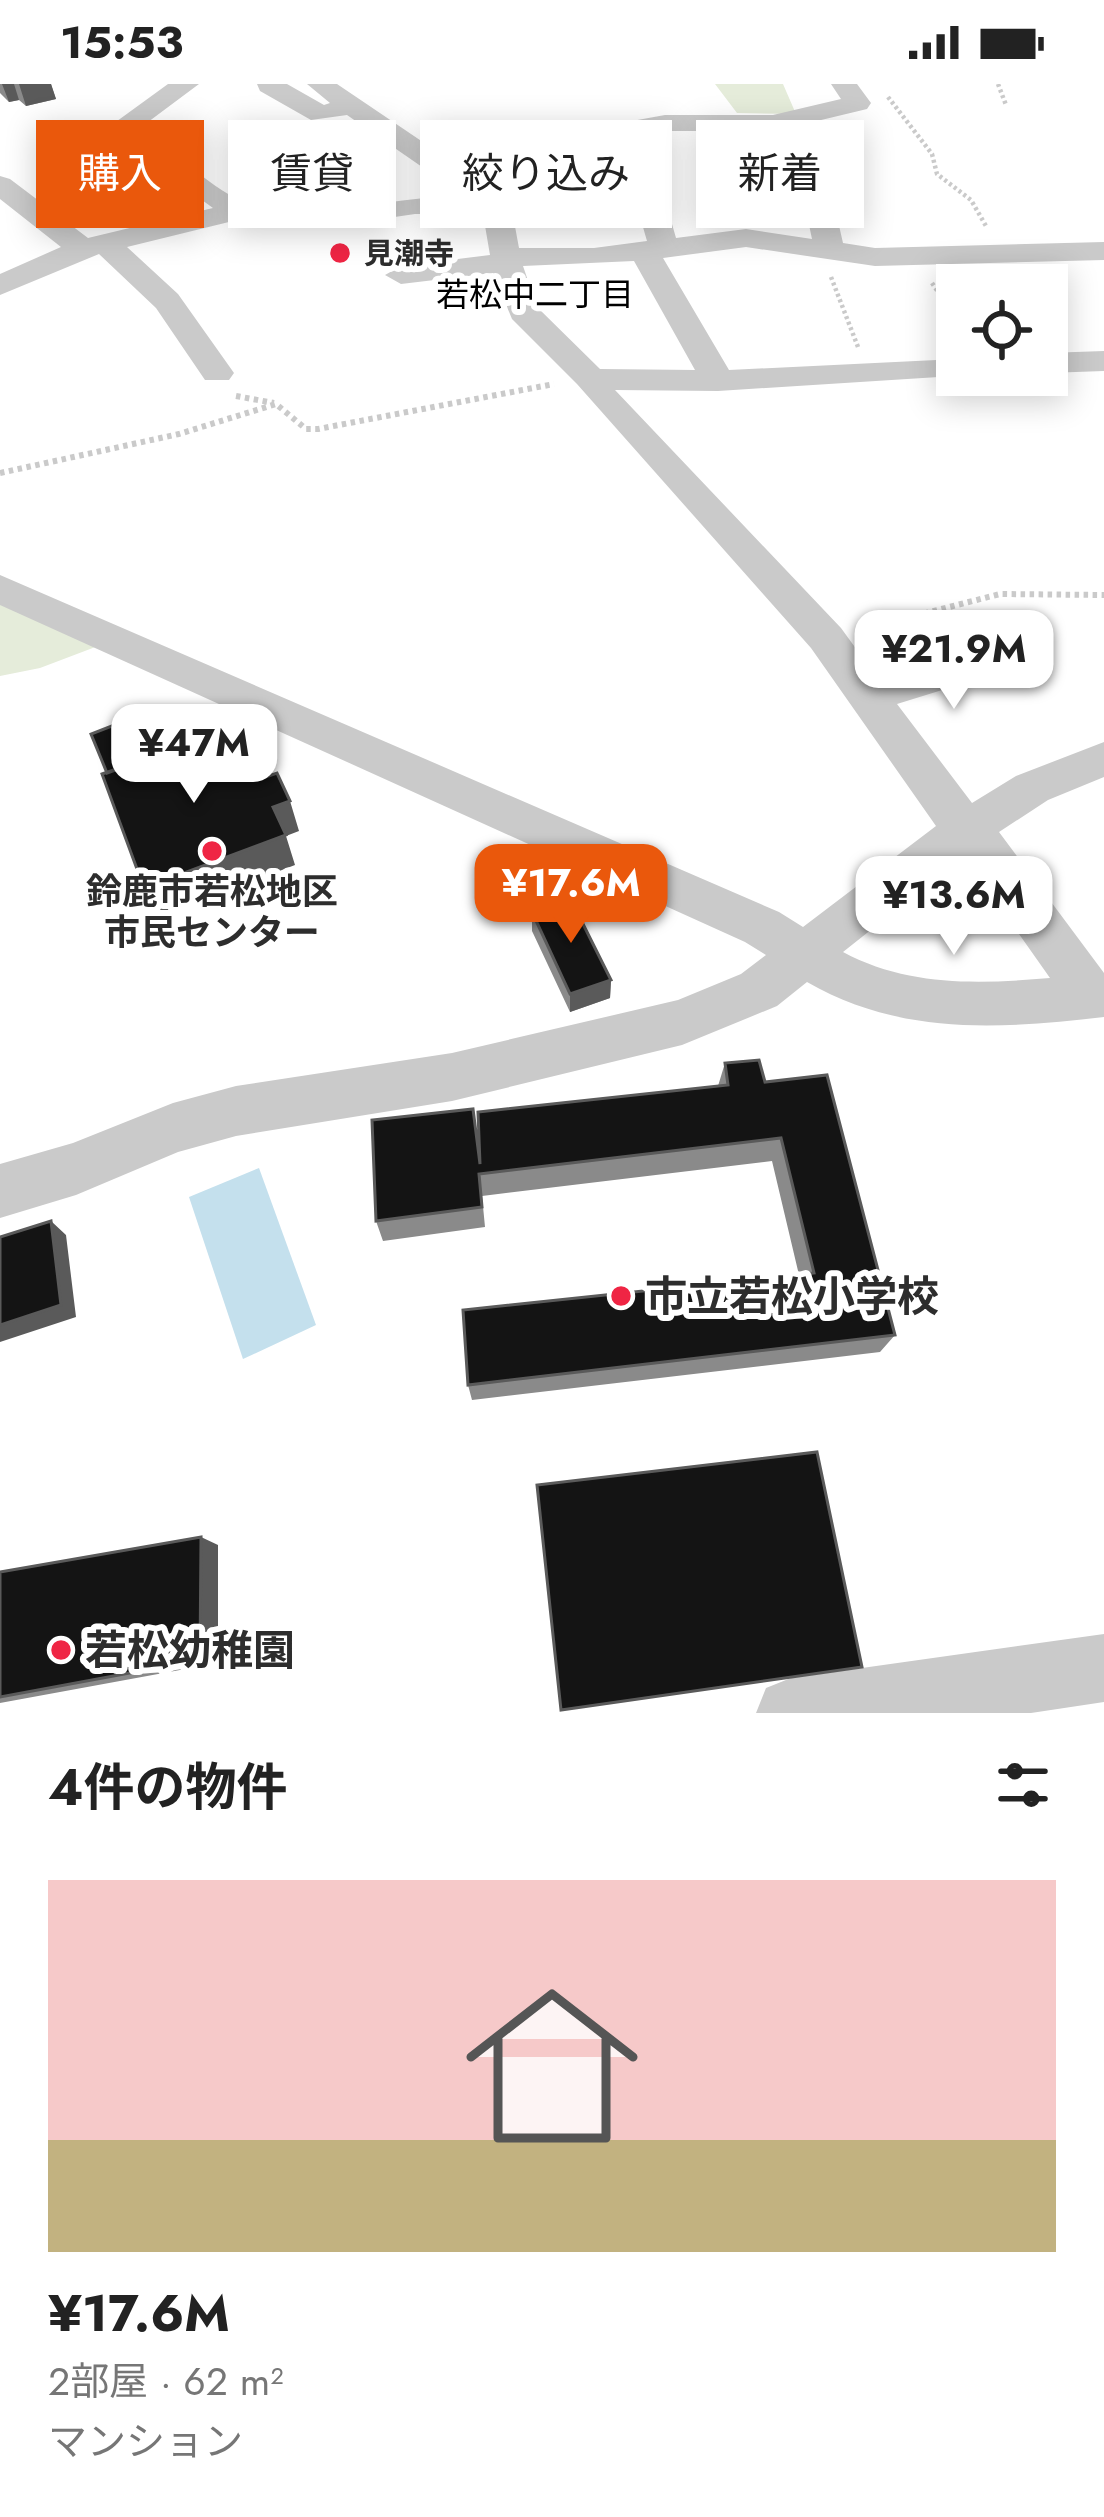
<!DOCTYPE html>
<html lang="ja">
<head>
<meta charset="utf-8">
<style>
  body { margin:0; font-family:Jost,"Noto Sans JP",sans-serif; background:#f2f2f2; color:#222; height:100vh; display:flex; flex-direction:column; font-size:45px; white-space:nowrap }
  * { box-sizing:border-box; margin:0 }
  p { font-size:39px; color:#767676 }
  .icon { flex:none; width:66px; height:66px; fill:none; stroke:currentColor; stroke-width:2; stroke-linecap:round; stroke-linejoin:round }
  .map { position:relative; height:1629px; overflow:hidden }
  .drawer { display:flex; flex-direction:column; background:#fff; flex:1 }
  .drawer>* { flex:none }
  .hud { position:absolute; left:36px; top:36px; width:1032px; height:108px; display:flex; gap:24px }
  .buttons { position:absolute; left:936px; top:180px; display:grid; gap:24px }
  .buttons a { display:grid; place-items:center; width:132px; height:132px; border-radius:0px; background:#fff; box-shadow:0 6px 30px #0003; font-size:60px }
  .price { position:absolute; translate:-50% -102px; padding:0 27px; border-radius:24px; background:#fff; color:#222; font-size:39px; line-height:78px; filter:drop-shadow(0 3px 6px #0008) }
  .price::after { content:''; position:absolute; left:50%; top:72px; width:36px; height:27px; margin-left:-18px; background:inherit; clip-path:polygon(0 0,100% 0,50% 100%) }
  .price.current { background:#ea580c; color:#fff }
  ul { padding:0; list-style:none }
  li { display:grid; align-content:center; gap:24px; height:636px; padding:0 48px }
  li span { display:grid; place-items:center; height:372px; border-radius:0px; color:#555 }
  li>.icon { margin-inline-start:auto }
  span .icon { width:216px; height:216px; fill:#fffc; stroke-width:1 }
  li b { font-size:51px }
  h2 { display:flex; justify-content:space-between; align-items:center; height:144px; padding:0 48px; font-size:51px }
  .tag { padding:0 42px; border-radius:0px; background:#fff; box-shadow:0 6px 30px #0003; font-size:42px; line-height:108px }
  .tag.current { background:#ea580c; color:#fff }
  .status { display:flex; justify-content:space-between; align-items:center; height:84px; padding:0 60px; background:#fff; direction:ltr }
  .status svg { height:33px; fill:currentColor }
  .map>svg:first-child { display:block }
  .green { fill:#e5ecda }
  .water { fill:#c4e0ed }
  .lines { fill:none; stroke-linecap:round; stroke-linejoin:round }
  .path-far1 { stroke:#cacaca; stroke-width:4.5; stroke-dasharray:3 3; stroke-linecap:butt }
  .path { stroke:#cacaca; stroke-width:6; stroke-dasharray:4.5 4.5; stroke-linecap:butt }
  .minor { fill:#cacaca; fill-rule:evenodd }
  .wall { fill:#8a8a8a }
  .shaded-wall { fill:#5a5a5a }
  .building { fill:#141414; stroke:#5a5a5a; stroke-width:3 }
  .poi-dot { fill:#ef2544; stroke:#fff; stroke-width:4.5 }
  .labels { text-anchor:middle; dominant-baseline:central; stroke-width:12; stroke-linejoin:round; paint-order:stroke }
  .far-poi-label { font-size:30px; font-weight:bold; fill:#2d2d2d; stroke:#fff; text-anchor:start }
  .far-neighbourhood-label { font-size:33px; fill:#000; stroke:#fff }
  .poi-label { font-size:36px; font-weight:bold; fill:#2d2d2d; stroke:#fff }
  .near-poi-label { font-size:42px; font-weight:bold; fill:#2d2d2d; stroke:#fff; text-anchor:start }
</style>
</head>
<body>
<div class="status"><b>15:53</b><svg viewBox="0 0 49 12"><path d="M0 12V9h3v3zM5 12V6h3v6zM10 12V3h3v9zM15 12V0h3v12zM26 1h20v11H26zM47 4h2v5h-2z"/></svg></div>
<div class="map">
<svg width="1104" height="1629" viewBox="0 0 1104 1629">
  <rect width="100%" height="100%" fill="#fff"/>
  <!-- green -->
  <path class="green" d="M715,0H783L796,30L737,29Z
    M0,519L98,562L40,584L0,592Z"/>
  <!-- water -->
  <path class="water" d="M259,1084L316,1241L243,1275L189,1113Z"/>
  <g class="lines">
    <!-- path-far1 -->
    <path class="path-far1" d="M998,0L1006,21
      M888,13L932,70L937,90L971,116L986,142
      M831,193L858,263
      M932,199L957,236"/>
    <!-- path -->
    <path class="path" d="M236,312L274,319
      M0,389L179,350L276,320L306,345H318L554,300
      M863,545L1000,510L1104,511"/>
    <!-- minor -->
    <path class="minor" d="M168,0H199L144,41C168,63 217,111 249,119C319,137 393,112 464,112L347,31L311,36L260,7L257,0H287L324,21L330,19L307,0H337L485,100L493,67L516,58L665,31H773L841,15L831,0H857L871,19L867,25L792,43L829,98L843,159L875,164L1104,158V176L875,182L746,163L663,174L729,286L957,275V291H970L718,307L615,306L841,544L878,595L1014,554L1029,559L1035,569L1029,579L897,620L972,719L1016,692L1104,658V693L1048,716L999,748L1104,889V933C999,945 901,952 807,898L777,922L682,961L452,1017L236,1052L178,1068L76,1111L0,1134V1080L73,1059L173,1019L236,1002L452,969L678,916L741,890L766,871L745,858L0,521V491L779,828L803,843L936,742L811,564L577,300L512,235L493,189L401,200L385,191L401,182L490,171L483,130H415L320,144L237,136L127,163L178,210L234,289L229,296H205L156,224L99,170L0,211V190L61,163L0,115V92L10,95L88,154L213,124L159,85L113,40ZM665,47H766L800,98L812,155L746,145L676,154L666,119L651,110L636,119L647,157L594,164H519L511,121L516,78ZM634,177L695,286L600,285L537,223L523,182ZM964,772L1050,894C979,900 908,903 843,868Z
      M1104,267V287L1047,289V269Z
      M1104,1550V1618L1031,1629H756L766,1604L791,1594Z"/>
  </g>
  <!-- wall -->
  <path class="wall" d="M0,0H51L56,15L26,22L19,16L9,18L0,9Z
    M532,828L611,896L610,914L570,928L532,847Z
    M725,979L765,998L895,1251L880,1268L472,1316L468,1301L799,1191L772,1077L482,1112L485,1143L383,1157L376,1137L480,1080L718,1002Z
    M218,1461V1579L0,1619V1488Z"/>
  <!-- shaded-wall -->
  <path class="shaded-wall" d="M2,0H14L19,16L9,18Z
    M19,0H51L56,15L26,22Z
    M290,717L299,747L286,752L295,781L159,833L144,804L273,723Z
    M611,896L610,914L570,928V910Z
    M51,1137L66,1151L76,1233L0,1258V1241Z
    M201,1453L218,1461V1579L200,1576Z"/>
  <!-- building -->
  <path class="building" d="M117,640L132,680L107,689L91,650Z
    M236,644L260,695L277,689L290,717L273,723L286,751L144,804L102,690Z
    M570,814L611,896L570,910L532,828Z
    M759,976L765,998L827,991L895,1251L468,1301L463,1226L814,1189L781,1054L479,1090L482,1123L376,1137L372,1036L473,1025L480,1080L478,1028L728,1001L725,979Z
    M51,1137L61,1221L0,1241V1153Z
    M817,1368L862,1583L561,1626L537,1401Z
    M201,1453L200,1576L0,1613V1488Z"/>
  <!-- markers -->
  <g class="poi-dot">
    <circle cx="340" cy="169" r="12"/>
    <circle cx="212" cy="767" r="12"/>
    <circle cx="621" cy="1212" r="12"/>
    <circle cx="61" cy="1566" r="12"/>
  </g>
  <g class="labels">
    <!-- far-poi labels -->
    <g class="far-poi-label">
      <text x="364" y="169">見潮寺</text>
    </g>
    <!-- far-neighbourhood labels -->
    <g class="far-neighbourhood-label">
      <text x="535" y="210">若松中二丁目</text>
    </g>
    <!-- poi labels -->
    <g class="poi-label">
      <text x="212" y="807">鈴鹿市若松地区<tspan x="212" dy="41">市民センター</tspan></text>
    </g>
    <!-- near-poi labels -->
    <g class="near-poi-label">
      <text x="645" y="1212">市立若松小学校</text>
      <text x="85" y="1566">若松幼稚園</text>
    </g>
  </g>
</svg>
<div class="buttons">
<a><svg class="icon" aria-label="locate" viewBox="0 0 24 24"><circle cx="12" cy="12" r="6"/><path d="M12 2v4M12 18v4M2 12h4M18 12h4"/></svg></a>
</div>
<b class="price" style="left:954px;top:628px">¥21.9M</b>
<b class="price" style="left:194px;top:722px">¥47M</b>
<b class="price current" style="left:571px;top:862px">¥17.6M</b>
<b class="price" style="left:954px;top:874px">¥13.6M</b>
<div class="hud">
<a class="tag current">購入</a>
<a class="tag">賃貸</a>
<a class="tag">絞り込み</a>
<a class="tag">新着</a>
</div>
</div>
<section class="drawer">
<h2>4件の物件<svg class="icon" aria-label="filters" viewBox="0 0 24 24"><path d="M4 7h16M4 17h16"/><circle cx="9" cy="7" r="2"/><circle cx="15" cy="17" r="2"/></svg></h2>
<ul>
<li><span style="background:linear-gradient(#f6c9c9 70%,#c2b280 0)"><svg class="icon" aria-label="home" viewBox="0 0 24 24"><path d="M3 11l9-7 9 7M6 9v11h12V9"/></svg></span><div><b>¥17.6M</b><p>2部屋 · 62 m²</p><p>マンション</p></div></li>
</ul>
</section>
</body>
</html>
